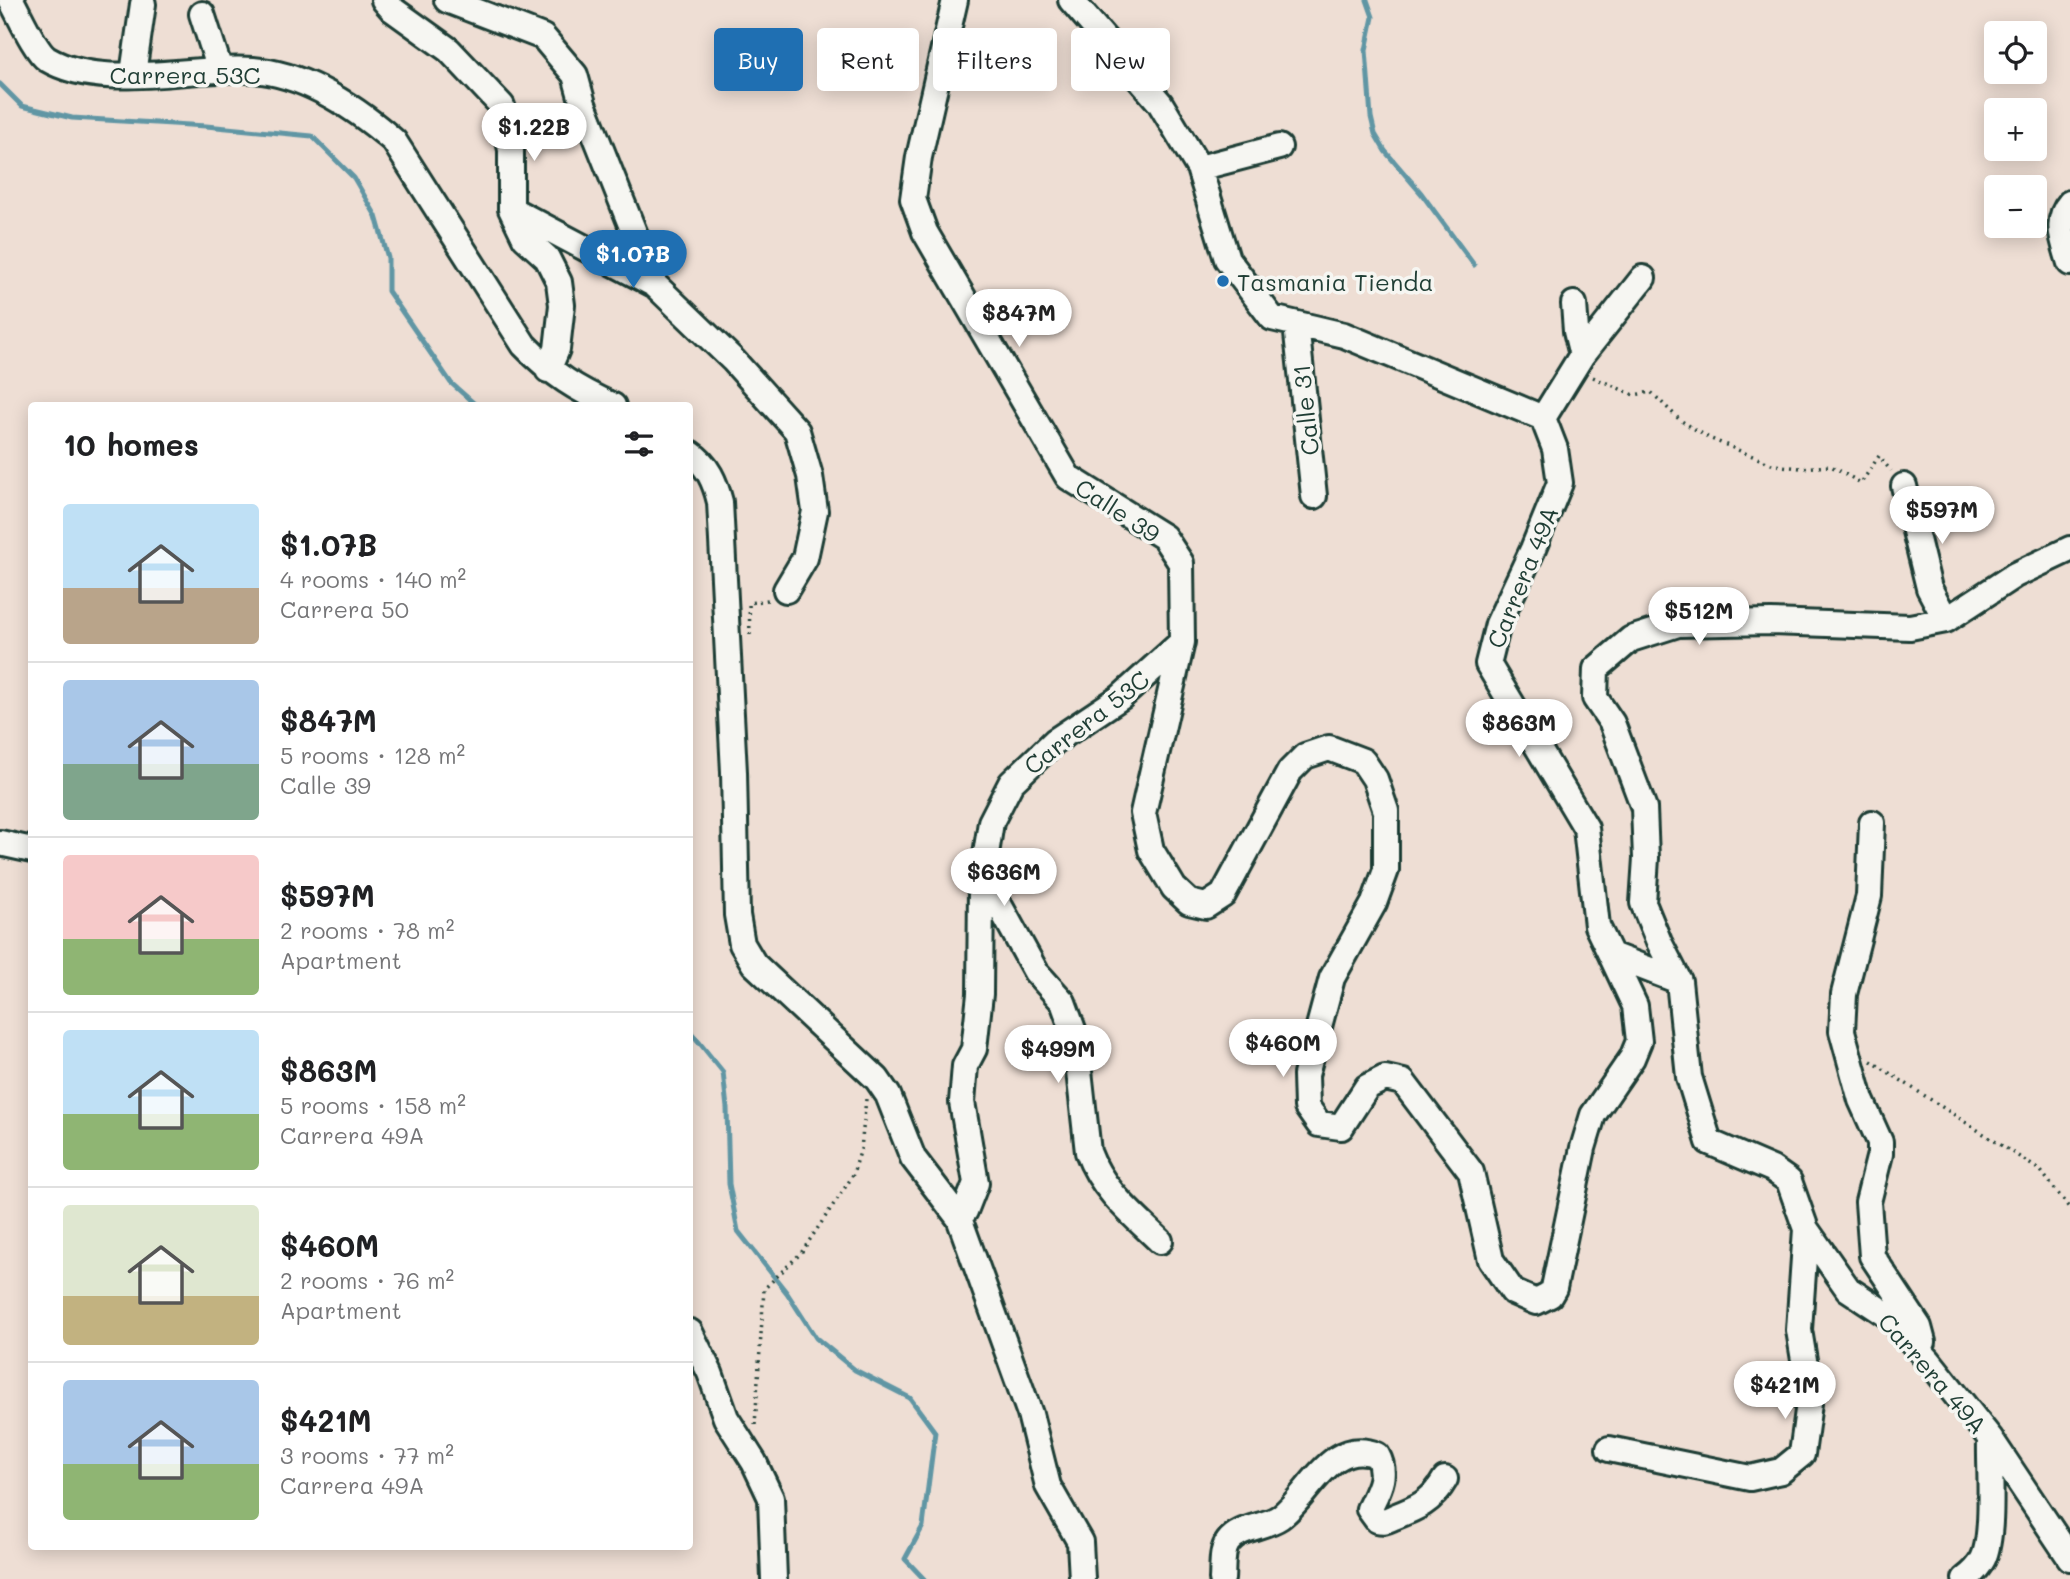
<!DOCTYPE html>
<html lang="en">
<head>
<meta charset="utf-8">
<style>
  body { margin:0; font-family:Mali,sans-serif; background:#f6f6f6; color:#202124; height:100vh; display:flex; flex-direction:column; font-size:26px; white-space:nowrap }
  * { box-sizing:border-box; margin:0 }
  p { font-size:23px; color:#757577 }
  .icon { flex:none; width:38px; height:38px; fill:none; stroke:currentColor; stroke-width:2; stroke-linecap:round; stroke-linejoin:round }
  .map { position:relative; flex:1; overflow:hidden }
  .drawer { position:absolute; left:28px; top:402px; width:665px; height:1148px; display:flex; flex-direction:column; background:#fff; border-radius:7px; box-shadow:0 4px 18px #0003 }
  .drawer>* { flex:none }
  .banner { position:absolute; left:714px; top:28px; width:665px; height:63px; display:flex; gap:14px }
  .buttons { position:absolute; left:1984px; top:21px; display:grid; gap:14px }
  .buttons a { display:grid; place-items:center; width:63px; height:63px; border-radius:7px; background:#fff; box-shadow:0 4px 18px #0003; font-size:35px }
  .price { position:absolute; translate:-50% -60px; padding:0 16px; border-radius:24px; background:#fff; color:#222; font-size:23px; line-height:46px; filter:drop-shadow(0 2px 4px #0008) }
  .price::after { content:''; position:absolute; left:50%; top:42px; width:21px; height:16px; margin-left:-10px; background:inherit; clip-path:polygon(0 0,100% 0,50% 100%) }
  .price.selected { background:#1f6fb2; color:#fff }
  ul { padding:0; list-style:none }
  li { display:flex; align-items:center; gap:21px; height:175px; padding:0 35px }
  li+li { border-top:2px solid #e0e0e0 }
  li span { display:grid; place-items:center; flex:none; width:196px; height:140px; border-radius:7px; color:#555 }
  li>.icon { margin-inline-start:auto }
  span .icon { width:84px; height:84px; fill:#fffc; stroke-width:1 }
  li b { font-size:30px }
  h2 { display:flex; justify-content:space-between; align-items:center; height:84px; padding:0 35px; font-size:30px }
  .pill { padding:0 24px; border-radius:7px; background:#fff; box-shadow:0 4px 18px #0003; font-size:24px; line-height:63px }
  .pill.selected { background:#1f6fb2; color:#fff }
  .map>svg:first-child { display:block }
  .lines { fill:none; stroke-linecap:round; stroke-linejoin:round }
  .stream { stroke:#6196a4; stroke-width:5 }
  .minor-casing { stroke:#1f3d34; stroke-width:30 }
  .path { stroke:#1f3d34; stroke-width:3.5; stroke-dasharray:2 5; stroke-linecap:butt }
  .minor { stroke:#f6f6f2; stroke-width:24 }
  .poi-dot { fill:#1f6fb2; stroke:#f6f6f2; stroke-width:2.5 }
  .labels { text-anchor:middle; dominant-baseline:central; stroke-width:7; stroke-linejoin:round; paint-order:stroke }
  .street-label { font-size:24px; fill:#1f3d34; stroke:#f6f6f2 }
  .poi-label { font-size:24px; fill:#1f3d34; stroke:#f6f6f2; text-anchor:start }
</style>
</head>
<body>
<div class="map">
<svg width="2070" height="1579" viewBox="0 0 2070 1579">
  <rect width="100%" height="100%" fill="#eeded4"/>
  <filter id="ink" filterUnits="userSpaceOnUse"><feTurbulence type="fractalNoise" baseFrequency=".0143" numOctaves="2"/><feDisplacementMap in="SourceGraphic" scale="14" xChannelSelector="R" yChannelSelector="G"/><feConvolveMatrix kernelMatrix="1 2 1 2 8 2 1 2 1" color-interpolation-filters="sRGB"/></filter>
  <g filter="url(#ink)">
    <g class="lines">
      <!-- stream -->
      <path class="stream" d="M1367,0L1373,17L1366,50L1371,117L1375,134L1385,151L1421,193L1474,265
        M0,84L22,106L72,118L206,126L312,136L354,178L376,216L388,258V291L451,383L477,406
        M690,1031L723,1072L727,1108L729,1184L738,1231L787,1293L816,1338L855,1370L910,1398L935,1432L923,1526L905,1559L924,1579"/>
      <defs>
        <path id="minor" d="M11,0C19,14 35,51 47,59C103,92 191,65 253,70C305,74 356,108 394,141L524,345C553,375 576,389 613,406
          M384,0L392,9L449,50L502,106L511,150V209L525,238L547,258L559,282L562,305L557,349L548,370
          M447,0L543,37L575,75L583,104L655,285L733,360L797,431L810,476L815,511L805,558L786,590
          M955,0L919,157L913,199L925,232L1068,477L1164,537L1181,563L1182,642L1143,813L1151,850L1174,888L1189,902L1206,906L1223,895L1290,771L1305,756L1329,748L1363,761L1375,779L1386,811V870L1374,903L1332,978L1306,1075L1307,1107L1319,1124L1341,1127L1367,1087L1385,1078L1403,1082L1471,1172L1491,1260L1513,1292L1536,1302L1550,1295L1554,1288L1583,1148L1593,1115L1632,1058L1639,1041L1635,1006L1611,955
          M1071,0L1160,103L1199,168L1227,259L1272,318L1344,335L1543,418L1555,449L1560,483L1533,549L1498,624L1488,664L1586,828L1597,926L1611,955L1679,981L1689,1077L1709,1142L1772,1169L1789,1181L1806,1229L1848,1289L1889,1316L1929,1361L1990,1438L2070,1558
          M202,14L220,70
          M133,74L143,4
          M1199,168L1279,147
          M2070,203C2054,221 2064,242 2070,263
          M511,209L655,285
          M1296,324L1314,496
          M1582,355L1643,278
          M1543,418L1582,355L1576,331L1574,304
          M690,453C708,465 715,482 720,502L734,772L737,915L742,944L754,964L877,1079L888,1095L913,1158L959,1218L1030,1414L1048,1486L1080,1542L1082,1579
          M1904,486L1929,588L1946,620
          M1872,823L1869,896L1844,994L1842,1031L1861,1100L1880,1142V1154L1868,1202L1872,1256L1919,1327L1923,1342
          M0,843L32,850
          M981,886L991,890L1036,972L1063,1002L1075,1035L1088,1152C1102,1190 1132,1214 1160,1241
          M1679,981L1659,942L1643,903L1646,858L1644,808L1612,723L1595,698L1596,669L1631,639L1678,624L1771,622L1910,627L1946,620L2015,575L2070,549
          M959,1218L965,1211L976,1183L962,1102L965,1066L974,1049L980,994L981,886L991,822L1011,783L1055,741L1121,697L1182,642
          M690,1332L710,1373L726,1418L754,1462L771,1498L774,1579
          M1609,1449L1750,1478L1781,1471L1802,1454L1810,1396L1799,1330L1806,1229
          M1222,1579C1223,1568 1221,1551 1228,1542C1240,1526 1264,1528 1280,1517C1310,1495 1331,1436 1377,1455C1388,1475 1378,1490 1369,1509L1377,1520C1385,1522 1387,1520 1394,1517C1417,1508 1432,1502 1445,1479
          M1965,1579C1973,1573 1979,1567 1983,1559C1995,1535 1989,1466 1990,1438"/>
      </defs>
      <!-- minor casing -->
      <use href="#minor" class="minor-casing"/>
      <!-- path -->
      <path class="path" d="M1593,377L1634,395L1651,392L1680,420L1709,438L1774,465L1800,468L1831,466L1861,483L1879,456L1891,471
        M750,635L749,603L768,600
        M1871,1061L2041,1171L2070,1209
        M755,1425L764,1289L801,1253L852,1177L861,1149L866,1099"/>
      <!-- minor -->
      <use href="#minor" class="minor"/>
    </g>
  </g>
  <!-- markers -->
  <circle class="poi-dot" cx="1223" cy="281" r="7"/>
  <g class="labels">
    <!-- street labels -->
    <g class="street-label">
      <text x="185" y="74">Carrera 53C</text>
      <text transform="translate(1305 410) rotate(-96)">Calle 31</text>
      <text transform="translate(1118 510) rotate(33)">Calle 39</text>
      <text transform="translate(1522 577) rotate(-68)">Carrera 49A</text>
      <text transform="translate(1086 722) rotate(-38)">Carrera 53C</text>
      <text transform="translate(1933 1373) rotate(49)">Carrera 49A</text>
    </g>
    <!-- poi labels -->
    <g class="poi-label">
      <text x="1237" y="281">Tasmania Tienda</text>
    </g>
  </g>
</svg>
<div class="buttons">
<a><svg class="icon" aria-label="locate" viewBox="0 0 24 24"><circle cx="12" cy="12" r="6"/><path d="M12 2v4M12 18v4M2 12h4M18 12h4"/></svg></a>
<a>+</a>
<a>−</a>
</div>
<b class="price" style="left:534px;top:163px">$1.22B</b>
<b class="price selected" style="left:633px;top:290px">$1.07B</b>
<b class="price" style="left:1019px;top:349px">$847M</b>
<b class="price" style="left:1942px;top:546px">$597M</b>
<b class="price" style="left:1699px;top:647px">$512M</b>
<b class="price" style="left:1519px;top:759px">$863M</b>
<b class="price" style="left:1004px;top:908px">$636M</b>
<b class="price" style="left:1283px;top:1079px">$460M</b>
<b class="price" style="left:1058px;top:1085px">$499M</b>
<b class="price" style="left:1785px;top:1421px">$421M</b>
<div class="banner">
<a class="pill selected">Buy</a>
<a class="pill">Rent</a>
<a class="pill">Filters</a>
<a class="pill">New</a>
</div>
<section class="drawer">
<h2>10 homes<svg class="icon" aria-label="filters" viewBox="0 0 24 24"><path d="M4 7h16M4 17h16"/><circle cx="9" cy="7" r="2"/><circle cx="15" cy="17" r="2"/></svg></h2>
<ul>
<li><span style="background:linear-gradient(#bfe0f5 60%,#b9a48a 0)"><svg class="icon" aria-label="home" viewBox="0 0 24 24"><path d="M3 11l9-7 9 7M6 9v11h12V9"/></svg></span><div><b>$1.07B</b><p>4 rooms · 140 m²</p><p>Carrera 50</p></div></li>
<li><span style="background:linear-gradient(#a9c7e8 60%,#7fa58c 0)"><svg class="icon" aria-label="home" viewBox="0 0 24 24"><path d="M3 11l9-7 9 7M6 9v11h12V9"/></svg></span><div><b>$847M</b><p>5 rooms · 128 m²</p><p>Calle 39</p></div></li>
<li><span style="background:linear-gradient(#f6c9c9 60%,#8fb573 0)"><svg class="icon" aria-label="home" viewBox="0 0 24 24"><path d="M3 11l9-7 9 7M6 9v11h12V9"/></svg></span><div><b>$597M</b><p>2 rooms · 78 m²</p><p>Apartment</p></div></li>
<li><span style="background:linear-gradient(#bfe0f5 60%,#8fb573 0)"><svg class="icon" aria-label="home" viewBox="0 0 24 24"><path d="M3 11l9-7 9 7M6 9v11h12V9"/></svg></span><div><b>$863M</b><p>5 rooms · 158 m²</p><p>Carrera 49A</p></div></li>
<li><span style="background:linear-gradient(#dfe7d0 65%,#c2b280 0)"><svg class="icon" aria-label="home" viewBox="0 0 24 24"><path d="M3 11l9-7 9 7M6 9v11h12V9"/></svg></span><div><b>$460M</b><p>2 rooms · 76 m²</p><p>Apartment</p></div></li>
<li><span style="background:linear-gradient(#a9c7e8 60%,#8fb573 0)"><svg class="icon" aria-label="home" viewBox="0 0 24 24"><path d="M3 11l9-7 9 7M6 9v11h12V9"/></svg></span><div><b>$421M</b><p>3 rooms · 77 m²</p><p>Carrera 49A</p></div></li>
</ul>
</section>
</div>
</body>
</html>
